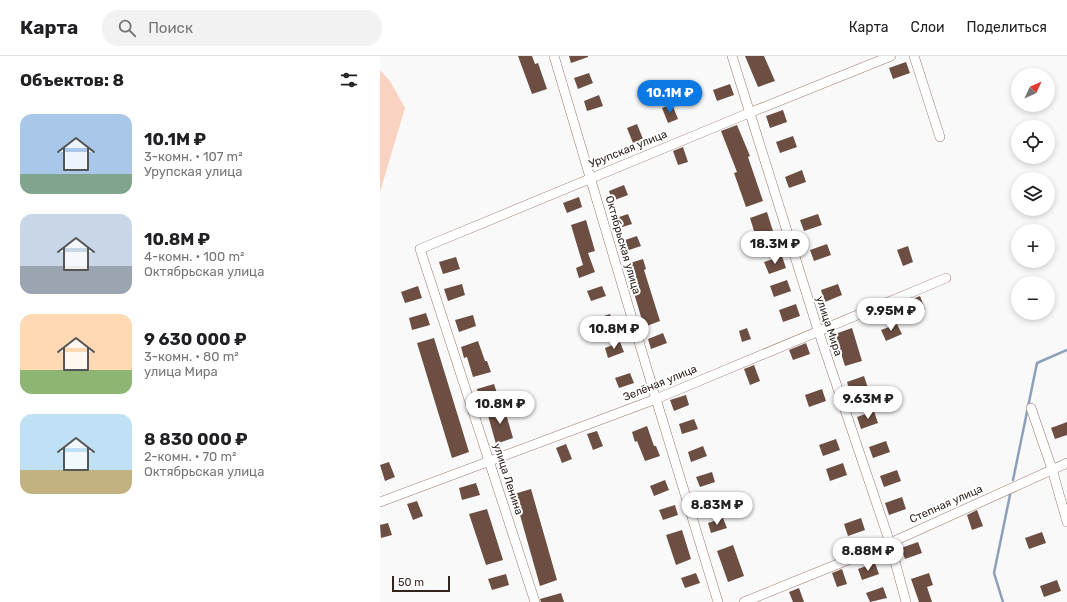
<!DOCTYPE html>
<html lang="ru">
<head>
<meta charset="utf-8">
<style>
  body { margin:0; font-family:Rubik,sans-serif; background:#f2f2f2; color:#202124; height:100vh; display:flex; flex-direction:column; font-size:15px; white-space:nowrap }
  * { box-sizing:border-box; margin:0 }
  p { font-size:13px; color:#757577 }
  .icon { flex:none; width:22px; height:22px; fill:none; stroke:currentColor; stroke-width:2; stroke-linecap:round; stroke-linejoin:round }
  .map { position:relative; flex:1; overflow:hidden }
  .side { display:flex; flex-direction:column; background:#fff; width:380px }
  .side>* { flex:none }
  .needle { width:26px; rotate:46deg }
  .controls { position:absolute; left:631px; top:12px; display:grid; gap:8px }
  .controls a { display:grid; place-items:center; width:44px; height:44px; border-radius:50%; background:#fff; box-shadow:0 2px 6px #0003; font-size:20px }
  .scale { position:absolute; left:12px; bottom:10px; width:58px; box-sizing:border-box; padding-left:4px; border:2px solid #31241f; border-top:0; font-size:11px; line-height:14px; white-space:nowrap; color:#31241f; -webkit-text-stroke:3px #fff; paint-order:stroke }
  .price { position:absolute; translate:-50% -34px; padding:0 9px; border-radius:14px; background:#fff; color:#222; font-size:13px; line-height:26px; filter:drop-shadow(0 1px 2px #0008) }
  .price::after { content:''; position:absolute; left:50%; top:24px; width:12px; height:9px; margin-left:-6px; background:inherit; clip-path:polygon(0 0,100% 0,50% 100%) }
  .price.active { background:#0b79e1; color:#fff }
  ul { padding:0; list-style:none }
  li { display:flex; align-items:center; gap:12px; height:100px; padding:0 20px }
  li span { display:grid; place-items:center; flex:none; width:112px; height:80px; border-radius:12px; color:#555 }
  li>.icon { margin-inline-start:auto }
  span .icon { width:48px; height:48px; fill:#fffc; stroke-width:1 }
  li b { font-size:17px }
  h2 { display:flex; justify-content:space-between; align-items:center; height:48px; padding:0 20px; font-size:17px }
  header { display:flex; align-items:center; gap:24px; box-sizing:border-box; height:56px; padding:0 20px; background:#fff; border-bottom:1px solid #e0e0e0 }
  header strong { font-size:19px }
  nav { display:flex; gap:22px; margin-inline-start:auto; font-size:14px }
  .search { width:280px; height:36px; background:#f2f2f2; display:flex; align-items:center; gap:10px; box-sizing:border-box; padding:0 14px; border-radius:16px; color:#757577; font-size:15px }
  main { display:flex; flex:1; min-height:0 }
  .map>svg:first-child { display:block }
  .green { fill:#fad2c2 }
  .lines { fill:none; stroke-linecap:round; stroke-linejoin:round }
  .stream { stroke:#8da0ba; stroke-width:2.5 }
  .building { fill:#6c4e43 }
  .street-casing { stroke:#97786b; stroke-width:10 }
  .street { stroke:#fff; stroke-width:9 }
  .labels { text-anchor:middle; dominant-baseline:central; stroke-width:4; stroke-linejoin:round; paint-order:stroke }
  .street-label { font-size:11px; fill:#31241f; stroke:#fff }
</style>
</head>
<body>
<header>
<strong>Карта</strong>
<div class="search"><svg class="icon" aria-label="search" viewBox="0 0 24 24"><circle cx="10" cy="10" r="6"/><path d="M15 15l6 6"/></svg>Поиск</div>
<nav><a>Карта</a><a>Слои</a><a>Поделиться</a></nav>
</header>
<main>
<section class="side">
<h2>Объектов: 8<svg class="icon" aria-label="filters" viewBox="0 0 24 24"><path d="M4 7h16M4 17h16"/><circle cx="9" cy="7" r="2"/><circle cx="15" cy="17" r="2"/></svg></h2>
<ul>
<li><span style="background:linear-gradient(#a9c7e8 75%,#7fa58c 0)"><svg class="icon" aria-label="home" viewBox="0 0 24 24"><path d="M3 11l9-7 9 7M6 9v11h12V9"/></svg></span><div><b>10.1M ₽</b><p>3-комн. · 107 m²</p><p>Урупская улица</p></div></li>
<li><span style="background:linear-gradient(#c9d6e8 65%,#9aa5b1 0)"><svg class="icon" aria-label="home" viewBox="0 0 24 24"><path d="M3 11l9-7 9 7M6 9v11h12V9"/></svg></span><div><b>10.8M ₽</b><p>4-комн. · 100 m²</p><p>Октябрьская улица</p></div></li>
<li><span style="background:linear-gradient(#ffd9b3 70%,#8fb573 0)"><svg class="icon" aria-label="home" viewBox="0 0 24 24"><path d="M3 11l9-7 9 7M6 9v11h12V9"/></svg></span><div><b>9 630 000 ₽</b><p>3-комн. · 80 m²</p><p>улица Мира</p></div></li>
<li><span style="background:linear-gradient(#bfe0f5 70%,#c2b280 0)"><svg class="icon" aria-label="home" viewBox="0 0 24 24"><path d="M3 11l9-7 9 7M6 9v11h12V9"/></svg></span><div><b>8 830 000 ₽</b><p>2-комн. · 70 m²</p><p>Октябрьская улица</p></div></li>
</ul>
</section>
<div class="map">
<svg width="687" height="546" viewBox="0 0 687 546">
  <rect width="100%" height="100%" fill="#f9f9f9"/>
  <!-- green -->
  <path class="green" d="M0,14L10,25L25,52L0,136Z"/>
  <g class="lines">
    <!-- stream -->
    <path class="stream" d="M633,424L657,307L687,294
      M623,546L614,517L630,439"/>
  </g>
  <!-- building -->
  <path class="building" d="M138,0H152L155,8L158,7L167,33L152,38Z
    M189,0H208V1L191,7Z
    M365,0H384L395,25L378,31Z
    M526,6L530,17L513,23L509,12Z
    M209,17L213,27L198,33L194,22Z
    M350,28L354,39L337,45L333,34Z
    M219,39L223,50L207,55L204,45Z
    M292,48L298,63L288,67L282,52Z
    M403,54L407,66L390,72L386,60Z
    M257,68L263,83L253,87L247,72Z
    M357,69L370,100L368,101L383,145L366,151L354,117L357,116L341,75Z
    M413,80L417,91L400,97L396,86Z
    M303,91L308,106L298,109L293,95Z
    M422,114L426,126L409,132L405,121Z
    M244,129L248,139L232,145L229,135Z
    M199,141L202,151L187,157L183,147Z
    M387,156L397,188L380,194L370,162Z
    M248,158L252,168L236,173L233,163Z
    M438,158L442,169L424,175L420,164Z
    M206,164L215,195L208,197L215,216L199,222L196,212L203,209L191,169Z
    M257,180L261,190L246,195L242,185Z
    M447,188L451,199L434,205L430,194Z
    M528,190L533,206L523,210L517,194Z
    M402,200L406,212L389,218L384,206Z
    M76,201L80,213L63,218L59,206Z
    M263,203L266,213L264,214L280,265L264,271L252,230L255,229L247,208Z
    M407,224L411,235L394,241L390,230Z
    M82,228L85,239L68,245L64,233Z
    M458,228L462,239L445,246L441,234Z
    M38,230L42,242L25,247L21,236Z
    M222,230L226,240L211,245L207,235Z
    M540,240L545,253L534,257L530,244Z
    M416,248L420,260L403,266L399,254Z
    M46,257L50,269L32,274L29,262Z
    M230,258L233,268L218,273L214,263Z
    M93,259L96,270L79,276L75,264Z
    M517,268L522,278L506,285L501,274Z
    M367,272L371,283L362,286L359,275Z
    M472,272L482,305L465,310L455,278Z
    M283,277L287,287L271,293L268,283Z
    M54,282L89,396L72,402L37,287Z
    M98,285L105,305H107L111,316L93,321L87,301L84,302L81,291Z
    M240,286L244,296L228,302L225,292Z
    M426,287L430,298L413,304L409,294Z
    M374,309L380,325L370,329L364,313Z
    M250,317L254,327L239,332L235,322Z
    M484,320L488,332L471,338L467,326Z
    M114,328L118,340L100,345L97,333Z
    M442,333L446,345L429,351L425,339Z
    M306,339L309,349L294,355L290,344Z
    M124,351L133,382L116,388L107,356Z
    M494,355L498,367L481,373L477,361Z
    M314,363L318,373L302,378L299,368Z
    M687,366V379L675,383L671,372Z
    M267,370L274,390H276L280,400L265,405L257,385L255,386L252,376Z
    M217,375L223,390L213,394L207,378Z
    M456,383L460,394L443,400L439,389Z
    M506,385L510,396L493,402L489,391Z
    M186,388L192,403L182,407L176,392Z
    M323,390L327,400L311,406L308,396Z
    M9,406L15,421L5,425L0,409Z
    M463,407L467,419L450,425L446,413Z
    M517,414L521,425L504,431L500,420Z
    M332,416L335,426L320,431L316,421Z
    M285,424L289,434L274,440L270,430Z
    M96,427L100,439L82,444L79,432Z
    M151,433L177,524L160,530L134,438Z
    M522,441L526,453L509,459L505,447Z
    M37,445L43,460L33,464L27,448Z
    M295,449L298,459L283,464L279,454Z
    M107,453L123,504L106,509L89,458Z
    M597,454L603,470L592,474L587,459Z
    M343,462L347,472L331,477L328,467Z
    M481,462L485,474L468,480L464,468Z
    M8,467L12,479L1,482L0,469Z
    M302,474L311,503L296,509L286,479Z
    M662,476L666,487L649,493L645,482Z
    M538,486L542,497L525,503L521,492Z
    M353,489L364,520L348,526L337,495Z
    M495,507L499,518L482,524L478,513Z
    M462,513L467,528L457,531L452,517Z
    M316,517L320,527L305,532L301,522Z
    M549,517L553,529L547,531L552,546H539L531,523Z
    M126,518L129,529L112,534L108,523Z
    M677,524L681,535L664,541L660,530Z
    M503,531L507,542L490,546L486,537Z
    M419,532L424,546H413L409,536Z
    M181,537L184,546H161L160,543Z"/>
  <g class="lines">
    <defs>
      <path id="street" d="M174,0L276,343L338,546
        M352,0L438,274L510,487L526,546
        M534,0L560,81
        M651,352L672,413L687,466
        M0,446L276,343L566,222
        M155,546L40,193L369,57L511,0
        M364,546L510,487L687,407"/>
    </defs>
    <!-- street casing -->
    <use href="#street" class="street-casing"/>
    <!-- street -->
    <use href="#street" class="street"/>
  </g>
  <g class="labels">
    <!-- street labels -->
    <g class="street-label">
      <text transform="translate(248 93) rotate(-22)">Урупская улица</text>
      <text transform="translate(243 189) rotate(74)">Октябрьская улица</text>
      <text transform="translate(449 270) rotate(72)">улица Мира</text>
      <text transform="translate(280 327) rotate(-22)">Зелёная улица</text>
      <text transform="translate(128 423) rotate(72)">улица Ленина</text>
      <text transform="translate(566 448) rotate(-24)">Степная улица</text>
    </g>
  </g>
</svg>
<div class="controls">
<a><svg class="needle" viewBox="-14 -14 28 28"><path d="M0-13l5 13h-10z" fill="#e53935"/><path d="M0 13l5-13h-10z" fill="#757577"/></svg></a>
<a><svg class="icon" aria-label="locate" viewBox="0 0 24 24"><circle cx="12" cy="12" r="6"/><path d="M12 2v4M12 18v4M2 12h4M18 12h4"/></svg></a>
<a><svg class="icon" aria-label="layers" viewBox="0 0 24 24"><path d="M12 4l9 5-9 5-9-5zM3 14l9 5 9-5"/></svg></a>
<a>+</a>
<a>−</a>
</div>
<div class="scale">50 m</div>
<b class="price active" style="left:290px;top:58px">10.1M ₽</b>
<b class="price" style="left:395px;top:209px">18.3M ₽</b>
<b class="price" style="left:511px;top:276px">9.95M ₽</b>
<b class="price" style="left:234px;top:294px">10.8M ₽</b>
<b class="price" style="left:488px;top:364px">9.63M ₽</b>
<b class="price" style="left:120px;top:369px">10.8M ₽</b>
<b class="price" style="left:337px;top:470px">8.83M ₽</b>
<b class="price" style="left:488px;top:516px">8.88M ₽</b>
</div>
</main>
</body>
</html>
